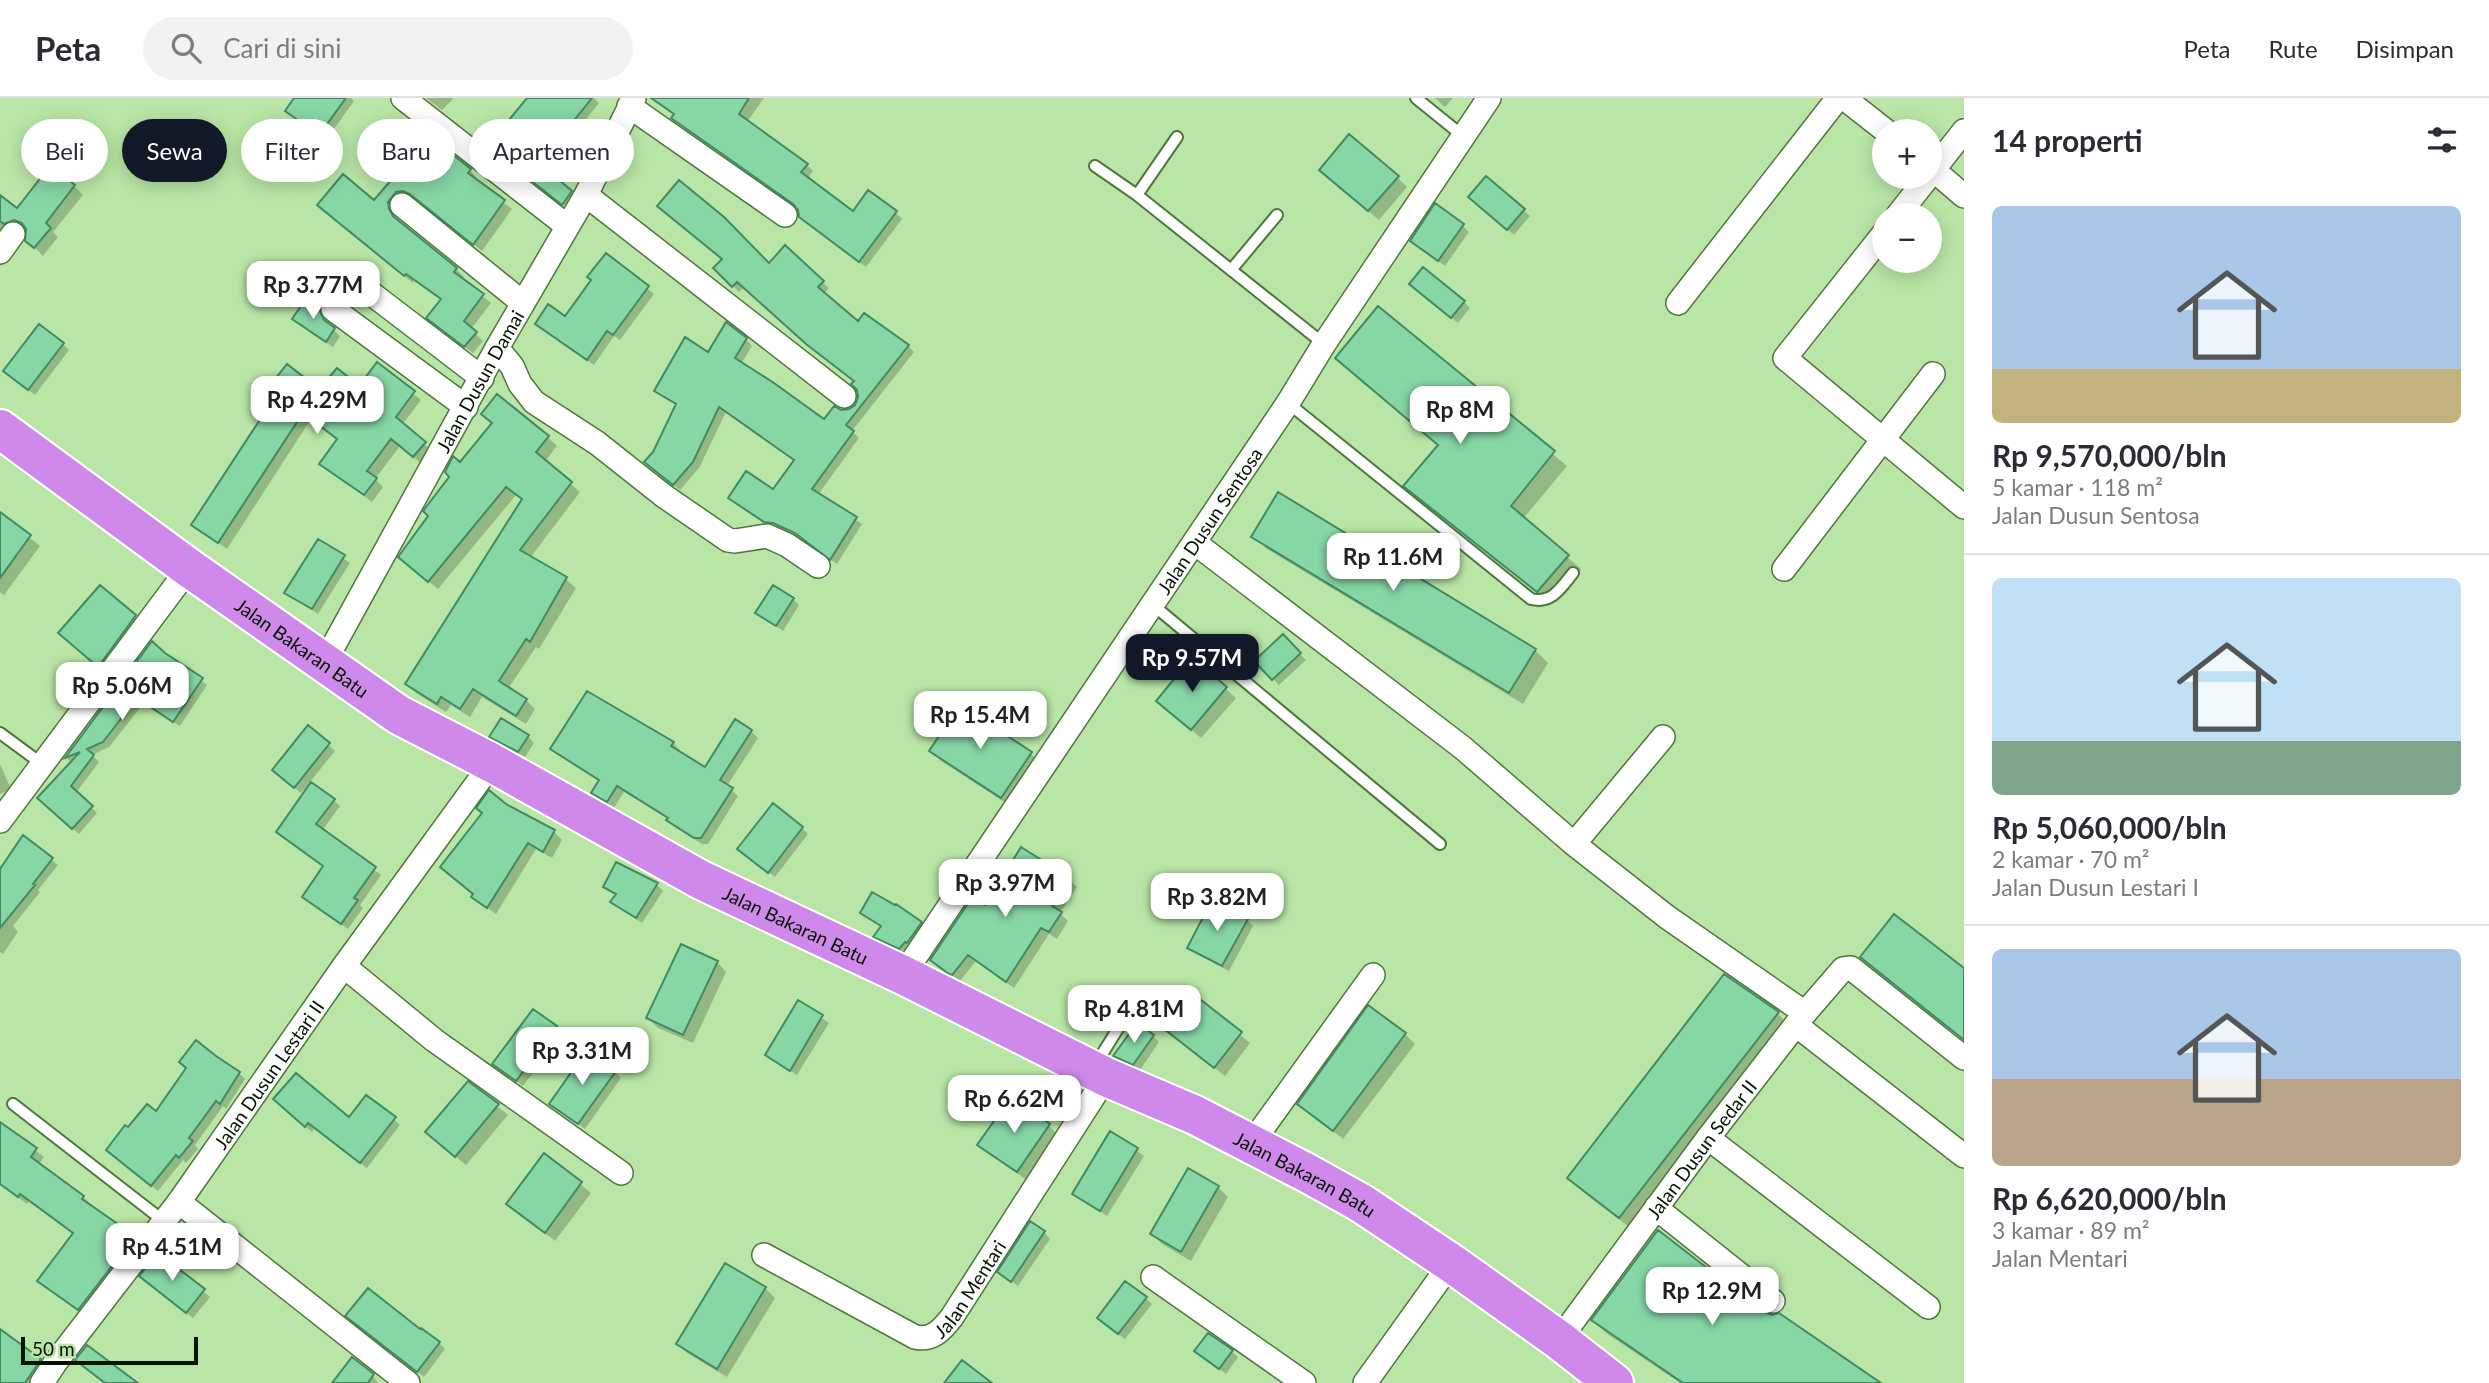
<!DOCTYPE html>
<html lang="id">
<head>
<meta charset="utf-8">
<style>
  body { margin:0; font-family:Lato,sans-serif; background:#f2f2f3; color:#2b2b33; height:100vh; display:flex; flex-direction:column; font-size:26px; white-space:nowrap }
  * { box-sizing:border-box; margin:0 }
  p { font-size:23px; color:#7c7c81 }
  .icon { flex:none; width:38px; height:38px; fill:none; stroke:currentColor; stroke-width:2; stroke-linecap:round; stroke-linejoin:round }
  .map { position:relative; flex:1; overflow:hidden }
  .sheet { display:flex; flex-direction:column; background:#fff; width:525px }
  .sheet>* { flex:none }
  .banner { position:absolute; left:21px; top:21px; width:665px; height:63px; display:flex; gap:14px }
  .controls { position:absolute; left:1872px; top:21px; display:grid; gap:14px }
  .controls a { display:grid; place-items:center; width:70px; height:70px; border-radius:50%; background:#fff; box-shadow:0 4px 18px #0003; font-size:35px }
  .scale { position:absolute; left:21px; bottom:18px; width:177px; box-sizing:border-box; padding-left:7px; border:4px solid #051401; border-top:0; font-size:19px; line-height:24px; white-space:nowrap; color:#051401; -webkit-text-stroke:5px #b9e6a6; paint-order:stroke }
  .price { position:absolute; translate:-50% -60px; padding:0 16px; border-radius:14px; background:#fff; color:#222; font-size:23px; line-height:46px; filter:drop-shadow(0 2px 4px #0008) }
  .price::after { content:''; position:absolute; left:50%; top:42px; width:21px; height:16px; margin-left:-10px; background:inherit; clip-path:polygon(0 0,100% 0,50% 100%) }
  .price.on { background:#111827; color:#fff }
  ul { padding:0; list-style:none }
  li { display:grid; align-content:center; gap:14px; height:371px; padding:0 28px }
  li+li { border-top:2px solid #e1e1e2 }
  li span { display:grid; place-items:center; height:217px; border-radius:10px; color:#555 }
  li>.icon { margin-inline-start:auto }
  span .icon { width:126px; height:126px; fill:#fffc; stroke-width:1 }
  li b { font-size:30px }
  h2 { display:flex; justify-content:space-between; align-items:center; height:84px; padding:0 28px; font-size:30px }
  .tag { padding:0 24px; border-radius:32px; background:#fff; box-shadow:0 4px 18px #0003; font-size:24px; line-height:63px }
  .tag.on { background:#111827; color:#fff }
  header { display:flex; align-items:center; gap:42px; box-sizing:border-box; height:98px; padding:0 35px; background:#fff; border-bottom:2px solid #e1e1e2 }
  header strong { font-size:33px }
  nav { display:flex; gap:38px; margin-inline-start:auto; font-size:24px }
  .search { width:490px; height:63px; background:#f2f2f3; display:flex; align-items:center; gap:18px; box-sizing:border-box; padding:0 24px; border-radius:38px; color:#7c7c81; font-size:26px }
  main { display:flex; flex:1; min-height:0 }
  .map>svg:first-child { display:block }
  .shadow { fill:#0003 }
  .building { fill:#87d6a6; stroke:#428a61; stroke-width:2 }
  .lines { fill:none; stroke-linecap:round; stroke-linejoin:round }
  .lane-casing { stroke:#4f773c; stroke-width:14 }
  .street-casing { stroke:#4f773c; stroke-width:26 }
  .highway-casing { stroke:#fff; stroke-width:42 }
  .lane { stroke:#fff; stroke-width:10 }
  .street { stroke:#fff; stroke-width:23 }
  .highway { stroke:#cf89ea; stroke-width:38 }
  .labels { text-anchor:middle; dominant-baseline:central; stroke-width:7; stroke-linejoin:round; paint-order:stroke }
  .street-label { font-size:19px; fill:#051401; stroke:#b9e6a6 }
</style>
</head>
<body>
<header>
<strong>Peta</strong>
<div class="search"><svg class="icon" aria-label="search" viewBox="0 0 24 24"><circle cx="10" cy="10" r="6"/><path d="M15 15l6 6"/></svg>Cari di sini</div>
<nav><a>Peta</a><a>Rute</a><a>Disimpan</a></nav>
</header>
<main>
<div class="map">
<svg width="1964" height="1285" viewBox="0 0 1964 1285">
  <rect width="100%" height="100%" fill="#b9e6a6"/>
  <!-- shadow -->
  <path class="shadow" d="M296,0H351L354,3L326,42L293,19Z
    M426,0H452L453,1L442,12Z
    M530,0H594L599,5L551,65L513,34Z
    M653,0H764L747,24L807,67L813,73L807,81L853,115H896L902,121L866,169L807,125L798,109L680,26L673,20L675,17Z
    M1435,0H1453L1445,9Z
    M430,41L470,72L477,80L475,82L512,111L482,153L420,103L406,101L398,107L396,120L456,171L464,179L462,181L491,205L471,231L483,243L473,255L436,227L443,202L414,182L413,185L327,114L374,104Z
    M528,79L571,94L577,101L569,111Z
    M1397,79L1407,89L1379,122L1331,81Z
    M74,88L83,97L53,134L58,139L43,158L27,142L28,132L24,130L14,134L0,146V99L17,113Z
    M1477,105L1523,112L1530,118L1514,137Z
    M1463,128L1469,134L1445,168L1412,143Z
    M785,150L829,190L824,196L859,225L908,248L914,254L852,333L859,340L818,397L862,426L837,466L803,441L780,431L772,430L731,400L773,394L796,363L726,314L699,370L680,392L652,370L654,355L677,307L656,293L708,257L746,241L752,248L741,266L824,324L856,308L860,299L855,283L744,189L739,194L715,170L769,168Z
    M606,157L654,196L620,242L614,238L594,267L537,226L566,220L593,182Z
    M1417,192L1464,204L1470,210L1458,225Z
    M1378,210L1567,368L1523,421L1581,471L1551,506L1418,400L1405,388L1439,348L1337,260Z
    M318,213L329,227L340,238L333,249L300,227Z
    M63,246L69,252L35,297L11,279Z
    M377,267L421,302L402,327L432,353L422,366L400,348L375,381L383,389L372,404L321,366L339,342L311,321L227,451L193,427L320,294L359,291Z
    M548,339L557,348L545,363L580,394L530,460L566,481L576,490L539,551L536,549L508,591L526,602L535,611L526,626L482,599L470,619L451,607L446,614L416,595L407,586L523,402L516,397L438,491L410,468L430,418L460,367Z
    M1279,397L1535,552L1548,565L1523,606L1267,451L1254,438Z
    M0,416L40,448L4,497L0,494Z
    M319,443L350,465L318,516L287,495Z
    M793,501L799,507L783,533L758,515Z
    M134,519L144,528L108,577L70,545Z
    M1283,539L1306,562L1279,587L1257,563Z
    M152,546L207,587L180,628L144,605L109,649L92,657L99,664L76,695L97,715L79,736L45,706L72,665L67,660Z
    M1193,562L1236,600L1201,640L1168,612Z
    M588,595L673,645L680,652L678,655L705,671L751,633L758,640L727,688L738,698L708,746H702L675,729L669,721L624,694L614,710L600,702L593,695L600,684L560,658L553,651Z
    M308,630L335,653L301,695L280,678Z
    M528,638L534,645L525,659L498,645L492,639Z
    M932,653L1031,656L1040,665L1012,709L941,663Z
    M0,666L11,691L0,696Z
    M333,702L340,708L322,733L381,777L360,807L363,810L348,831L304,799L324,769L278,734Z
    M505,707L554,734L562,742L552,760L536,751L496,816L473,799Z
    M802,730L808,736L775,779L745,757Z
    M23,740L58,767L38,792L40,794L13,828L18,834L3,856L0,854V774Z
    M1022,752L1069,782L1077,789L1060,815L1068,823L1057,841L1049,836L1014,890L976,863L960,883L940,869L986,810Z
    M657,787L663,793L642,825L619,810L613,804L616,798L605,789Z
    M862,815L921,825L927,831L906,856L881,844L875,838L882,829Z
    M1247,822L1253,828L1229,873L1195,855L1189,849Z
    M1863,859L1964,872V943L1876,872Z
    M717,864L726,874L693,945L658,930L648,920Z
    M1188,894L1250,945L1225,978L1171,936Z
    M799,905L829,925L797,977L767,957Z
    M533,913L562,936L523,988L494,966Z
    M1777,915L1790,928L1633,1132L1582,1093L1569,1080Z
    M1405,936L1415,946L1343,1041L1299,1006Z
    M1153,938L1159,944L1140,972L1122,964L1116,958Z
    M614,974L621,980L585,1031L551,1006Z
    M239,975L245,981L226,1011L223,1008L195,1047L198,1051L186,1065L183,1062L158,1093L114,1058L128,1032L156,1015Z
    M468,985L508,1017L466,1067L437,1044Z
    M281,1007L349,1022L394,1021L400,1027L367,1070L315,1030L312,1034Z
    M0,1026L44,1059L39,1066L83,1099L91,1106L89,1108L141,1147L86,1219L47,1190L75,1137L29,1103L27,1106L0,1086Z
    M1049,1028L1058,1037L1027,1082L989,1056L980,1047Z
    M1111,1035L1144,1058L1107,1118L1074,1096Z
    M544,1057L591,1095L555,1143L508,1106Z
    M1218,1089L1228,1099L1191,1163L1162,1146L1152,1136Z
    M1044,1134L1050,1141L1018,1188L999,1174Z
    M158,1157L210,1199L193,1220L148,1184Z
    M765,1190L775,1200L727,1279L687,1255L678,1246Z
    M1145,1200L1152,1206L1125,1241L1105,1226Z
    M1763,1215L1877,1285H1680L1606,1235L1593,1222Z
    M354,1224L439,1245L445,1251L424,1279Z
    M0,1233L40,1262L53,1275L46,1285H0Z
    M1197,1253H1231L1238,1259L1226,1276Z
    M352,1261L373,1278L378,1285H334Z"/>
  <!-- building -->
  <path class="building" d="M294,0H346L319,37L285,13Z
    M527,0H592L544,60L504,28Z
    M651,0H749L739,16L808,66L801,74L853,113L868,92L897,113L859,164L799,119L798,112L793,106L671,20L674,16Z
    M1349,36L1399,78L1368,113L1319,72Z
    M429,38L471,71L468,75L505,102L473,147L410,96L403,93L396,94L388,104L389,111L393,118L457,170L454,174L484,196L464,223L477,234L464,249L426,220L441,201L406,176L404,178L317,107L343,76L374,102Z
    M532,59L572,93L562,107L519,73Z
    M50,68L75,87L46,125L51,130L34,150L25,143L26,131L22,125L14,122L4,126L0,123V97L17,110Z
    M1486,78L1525,111L1507,132L1468,99Z
    M679,82L724,119L769,165L785,147L824,183L818,189L858,223L864,215L909,247L846,327L854,333L812,391L857,419L830,462L795,435L773,425L764,424L728,400L746,373L773,391L794,362L719,309L693,364L673,387L644,364L653,354L676,306L654,293L685,239L708,254L726,224L747,240L735,260L774,285L824,321L834,308L841,312L849,311L855,307L858,299L857,292L851,286L854,283L806,246L737,184L732,189L713,170L722,161L657,108Z
    M1435,105L1464,126L1438,163L1410,143Z
    M606,155L649,188L613,237L607,233L587,262L535,226L548,206L565,218L591,182L587,179Z
    M1423,169L1465,203L1451,220L1409,186Z
    M305,202L319,211L324,222L335,230L326,244L292,221Z
    M1378,208L1555,353L1511,408L1569,457L1537,494L1403,388L1438,347L1335,260Z
    M39,226L64,245L28,292L3,273Z
    M377,264L415,293L396,319L426,344L413,359L391,341L367,373L377,380L364,397L319,366L337,341L303,315L218,445L191,427L280,291L272,285L287,266L319,291L337,270L359,288Z
    M497,296L549,338L536,354L572,384L520,452L567,479L530,544L526,541L499,583L527,601L516,618L473,591L460,611L441,599L437,606L405,586L522,401L506,389L428,484L398,459L428,418L423,413L449,379L445,374L453,358L460,364L492,325L481,316Z
    M1278,394L1536,551L1509,595L1251,439Z
    M0,414L31,437L0,480Z
    M318,441L345,457L312,511L284,495Z
    M100,487L136,517L98,569L58,535Z
    M773,487L794,500L776,528L755,515Z
    M1283,536L1301,555L1272,582L1254,563Z
    M152,543L165,555L203,580L173,624L137,600L103,644L87,651L94,657L71,688L93,708L72,731L37,700L80,654L65,660Z
    M1192,559L1227,589L1191,632L1156,603Z
    M587,593L674,644L671,648L705,669L735,621L752,632L720,682L733,690L701,740H694L666,722L668,720L617,688L607,704L591,695L599,682L550,651Z
    M960,607L1032,654L1001,700L929,653Z
    M501,620L529,637L518,654L489,639Z
    M308,627L330,645L294,690L272,672Z
    M311,684L335,701L316,726L376,769L354,800L358,802L341,826L302,799L323,768L276,734Z
    M489,692L506,706L555,732L543,754L528,745L487,810L471,799L473,796L440,769L482,715L476,710Z
    M773,705L803,729L768,775L737,751Z
    M23,737L53,760L33,786L35,787L0,830V771Z
    M1021,749L1070,780L1052,808L1062,814L1049,834L1041,830L1006,884L968,857L952,877L949,876L930,862L973,798L985,807Z
    M616,764L658,785L636,820L610,804L616,796L603,789Z
    M872,794L895,807L896,806L922,824L907,845L905,844L899,851L873,839L881,828L860,815Z
    M1212,802L1248,821L1222,868L1187,850Z
    M1894,816L1964,870V942L1860,859Z
    M681,846L718,863L683,937L646,920Z
    M1724,876L1779,914L1619,1120L1567,1080Z
    M1187,891L1242,934L1214,970L1159,927Z
    M798,902L823,917L790,973L765,957Z
    M1368,907L1406,935L1333,1033L1297,1006Z
    M533,911L557,928L516,983L492,966Z
    M1137,925L1154,937L1133,967L1113,958Z
    M196,942L216,958L240,974L220,1006L216,1003L189,1040L193,1043L179,1060L176,1057L151,1088L106,1052L125,1027L128,1029L147,1006L156,1013L186,970L179,964Z
    M586,953L616,973L578,1026L549,1006Z
    M296,975L349,1019L366,997L396,1019L360,1065L308,1025L305,1029L273,1001Z
    M468,983L499,1006L455,1059L425,1034Z
    M1011,999L1050,1026L1017,1074L977,1047Z
    M0,1024L37,1050L31,1059L84,1098L82,1101L135,1138L78,1212L37,1183L73,1135L20,1096L18,1099L0,1086Z
    M1110,1033L1138,1050L1100,1113L1072,1096Z
    M544,1055L582,1084L545,1135L506,1106Z
    M1188,1070L1219,1088L1181,1154L1150,1136Z
    M1030,1123L1045,1133L1011,1184L997,1174Z
    M1658,1132L1764,1214L1772,1217L1779,1215L1881,1285H1683L1591,1222Z
    M158,1155L205,1191L186,1215L139,1178Z
    M725,1165L766,1189L717,1271L676,1246Z
    M1125,1183L1147,1199L1118,1236L1097,1220Z
    M368,1190L420,1231L421,1230L440,1244L417,1274L345,1218Z
    M0,1231L41,1261L25,1285H0Z
    M1208,1235L1233,1252L1219,1271L1194,1253Z
    M87,1247L138,1285H105L75,1262Z
    M352,1259L374,1276L368,1285H332Z
    M962,1262L992,1285H944Z"/>
  <g class="lines">
    <defs>
      <path id="lane" d="M1416,0L1463,38
        M1095,68L1137,97L1324,246
        M1137,97L1177,39
        M1231,172L1277,117
        M1288,305L1531,501C1552,506 1561,490 1573,475
        M1153,507L1440,746
        M0,635L42,666
        M1096,966L1135,903
        M13,1006L165,1124"/>
      <g id="street">
        <path d="M403,0L567,128"/>
        <path d="M1844,0L1886,33"/>
        <path d="M629,8L785,117"/>
        <path d="M1930,69L1964,98"/>
        <path d="M1930,76L1964,33"/>
        <path d="M586,97L844,298"/>
        <path d="M402,107L523,205"/>
        <path d="M1898,117L1928,79"/>
        <path d="M1885,134L1785,260L1964,409"/>
        <path d="M0,154L13,136"/>
        <path d="M351,180L482,280"/>
        <path d="M1678,205L1838,0"/>
        <path d="M333,211L466,309"/>
        <path d="M497,250L512,268L520,286L534,304L597,345L664,398L728,442L735,443L767,438L787,447L818,468"/>
        <path d="M1195,445L1463,650L1574,746L1667,819L1805,915"/>
        <path d="M1784,471L1933,276"/>
        <path id="s1" d="M324,565L497,250L586,97L634,0"/>
        <path d="M0,723L189,470"/>
        <path d="M1574,746L1663,639"/>
        <path d="M344,868L434,942L621,1075"/>
        <path id="s2" d="M903,877L1288,305L1324,246L1489,0"/>
        <path d="M1796,927L1964,1058"/>
        <path d="M1708,1040L1928,1209"/>
        <path d="M1251,1046L1373,877"/>
        <path d="M179,1104L408,1285"/>
        <path d="M1656,1110L1773,1203"/>
        <path id="s3" d="M764,1157L915,1239C932,1243 942,1232 952,1219L1106,979"/>
        <path d="M1153,1179L1304,1285"/>
        <path id="s4" d="M1559,1242L1708,1040L1805,915L1843,871L1851,870L1964,960"/>
        <path id="s5" d="M42,1285L55,1265L179,1104L344,868L492,665"/>
        <path d="M1365,1285L1451,1165"/>
      </g>
      <g id="highway">
        <path id="s6" d="M0,331L189,470L399,617L492,665L701,782L903,877L1106,979L1195,1017L1307,1075L1361,1105L1451,1165L1559,1242L1614,1285"/>
      </g>
    </defs>
    <!-- lane casing -->
    <use href="#lane" class="lane-casing"/>
    <!-- street casing -->
    <use href="#street" class="street-casing"/>
    <!-- highway casing -->
    <use href="#highway" class="highway-casing"/>
    <!-- lane -->
    <use href="#lane" class="lane"/>
    <!-- street -->
    <use href="#street" class="street"/>
    <!-- highway -->
    <use href="#highway" class="highway"/>
  </g>
  <g class="labels">
    <!-- street labels -->
    <g class="street-label">
      <text stroke="none"><textPath href="#s1" startOffset="322">Jalan Dusun Damai</textPath></text>
      <text stroke="none"><textPath href="#s2" startOffset="548">Jalan Dusun Sentosa</textPath></text>
      <text stroke="none"><textPath href="#s6" startOffset="373">Jalan Bakaran Batu</textPath></text>
      <text stroke="none"><textPath href="#s6" startOffset="940">Jalan Bakaran Batu</textPath></text>
      <text stroke="none"><textPath href="#s5" startOffset="383">Jalan Dusun Lestari II</textPath></text>
      <text stroke="none"><textPath href="#s4" startOffset="238">Jalan Dusun Sedar II</textPath></text>
      <text stroke="none"><textPath href="#s6" startOffset="1507">Jalan Bakaran Batu</textPath></text>
      <text stroke="none"><textPath href="#s3" startOffset="250">Jalan Mentari</textPath></text>
    </g>
  </g>
</svg>
<div class="controls">
<a>+</a>
<a>−</a>
</div>
<div class="scale">50 m</div>
<b class="price" style="left:313px;top:223px">Rp 3.77M</b>
<b class="price" style="left:317px;top:338px">Rp 4.29M</b>
<b class="price" style="left:1460px;top:348px">Rp 8M</b>
<b class="price" style="left:1393px;top:495px">Rp 11.6M</b>
<b class="price on" style="left:1192px;top:596px">Rp 9.57M</b>
<b class="price" style="left:122px;top:624px">Rp 5.06M</b>
<b class="price" style="left:980px;top:653px">Rp 15.4M</b>
<b class="price" style="left:1005px;top:821px">Rp 3.97M</b>
<b class="price" style="left:1217px;top:835px">Rp 3.82M</b>
<b class="price" style="left:1134px;top:947px">Rp 4.81M</b>
<b class="price" style="left:582px;top:989px">Rp 3.31M</b>
<b class="price" style="left:1014px;top:1037px">Rp 6.62M</b>
<b class="price" style="left:172px;top:1185px">Rp 4.51M</b>
<b class="price" style="left:1712px;top:1229px">Rp 12.9M</b>
<div class="banner">
<a class="tag">Beli</a>
<a class="tag on">Sewa</a>
<a class="tag">Filter</a>
<a class="tag">Baru</a>
<a class="tag">Apartemen</a>
</div>
</div>
<section class="sheet">
<h2>14 properti<svg class="icon" aria-label="filters" viewBox="0 0 24 24"><path d="M4 7h16M4 17h16"/><circle cx="9" cy="7" r="2"/><circle cx="15" cy="17" r="2"/></svg></h2>
<ul>
<li><span style="background:linear-gradient(#a9c7e8 75%,#c2b280 0)"><svg class="icon" aria-label="home" viewBox="0 0 24 24"><path d="M3 11l9-7 9 7M6 9v11h12V9"/></svg></span><div><b>Rp 9,570,000/bln</b><p>5 kamar · 118 m²</p><p>Jalan Dusun Sentosa</p></div></li>
<li><span style="background:linear-gradient(#bfe0f5 75%,#7fa58c 0)"><svg class="icon" aria-label="home" viewBox="0 0 24 24"><path d="M3 11l9-7 9 7M6 9v11h12V9"/></svg></span><div><b>Rp 5,060,000/bln</b><p>2 kamar · 70 m²</p><p>Jalan Dusun Lestari I</p></div></li>
<li><span style="background:linear-gradient(#a9c7e8 60%,#b9a48a 0)"><svg class="icon" aria-label="home" viewBox="0 0 24 24"><path d="M3 11l9-7 9 7M6 9v11h12V9"/></svg></span><div><b>Rp 6,620,000/bln</b><p>3 kamar · 89 m²</p><p>Jalan Mentari</p></div></li>
</ul>
</section>
</main>
</body>
</html>
